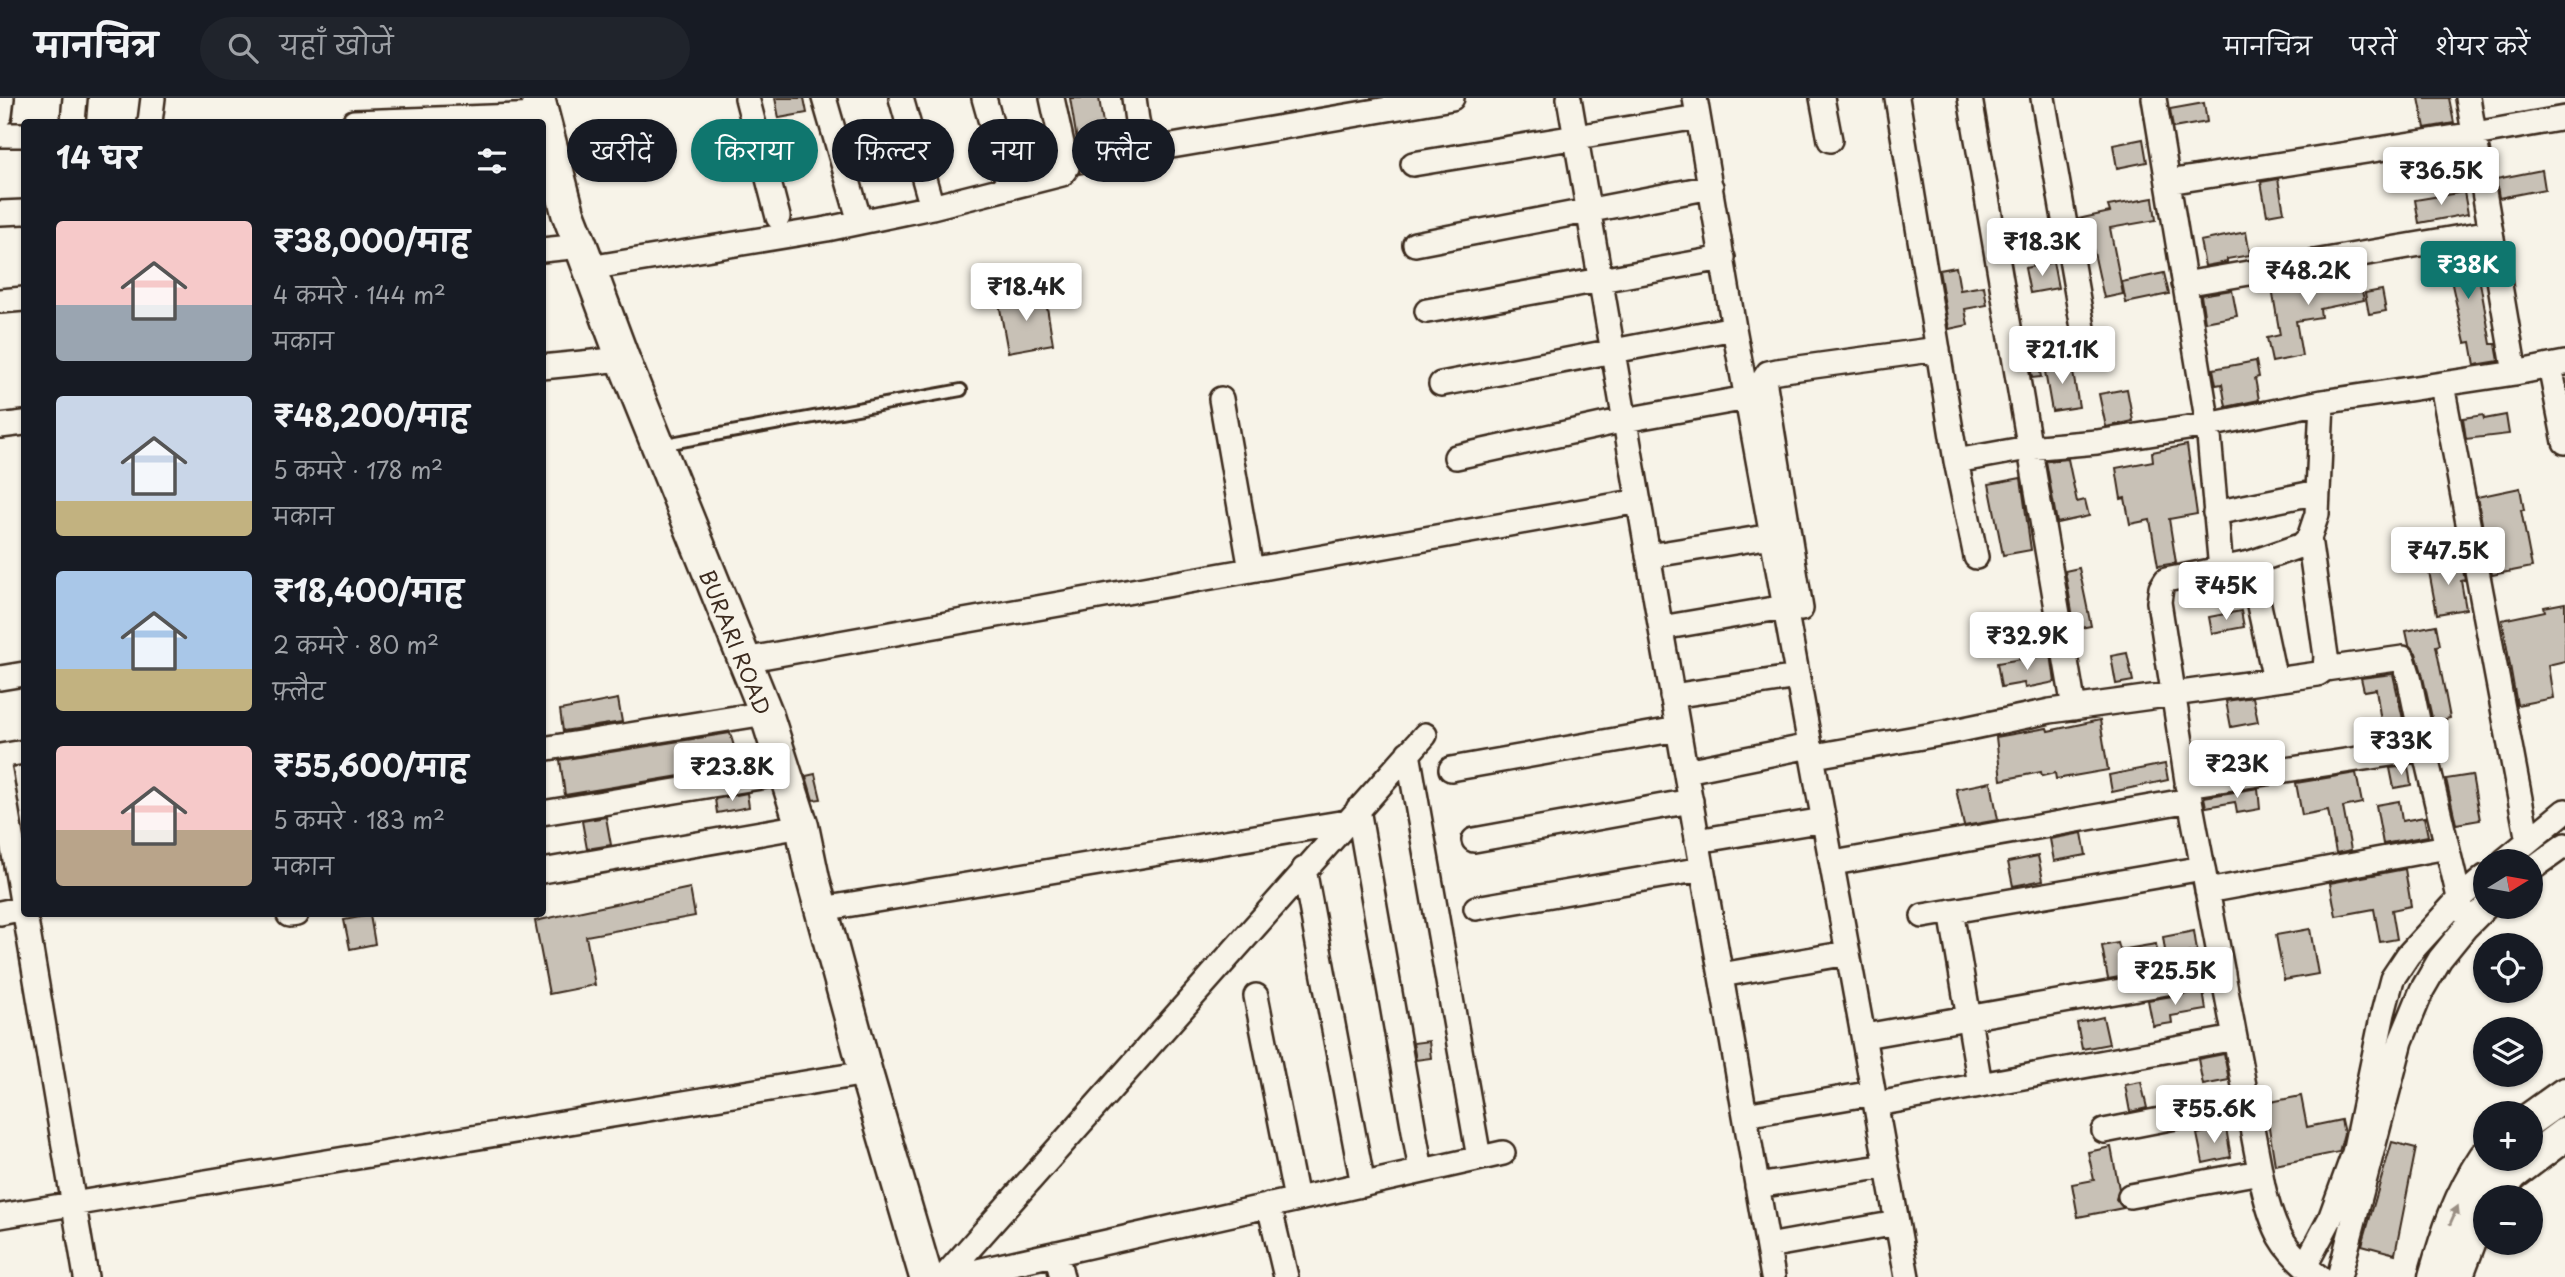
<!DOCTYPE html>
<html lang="hi">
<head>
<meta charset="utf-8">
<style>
  body { margin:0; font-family:"Playpen Sans","Playpen Sans Deva",sans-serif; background:#20242c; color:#f1f3f6; height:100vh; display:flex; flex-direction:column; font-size:26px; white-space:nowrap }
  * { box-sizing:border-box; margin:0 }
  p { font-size:23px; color:#9ea1a6 }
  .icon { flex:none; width:38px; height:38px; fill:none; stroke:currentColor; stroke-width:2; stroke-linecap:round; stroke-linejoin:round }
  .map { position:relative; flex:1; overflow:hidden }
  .drawer { position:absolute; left:21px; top:21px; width:525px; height:798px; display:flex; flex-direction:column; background:#171b24; border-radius:7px; box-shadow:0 2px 5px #0004 }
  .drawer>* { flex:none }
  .top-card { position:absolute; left:567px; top:21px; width:665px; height:63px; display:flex; gap:14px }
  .needle { width:46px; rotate:79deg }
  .fabs { position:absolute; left:2473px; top:751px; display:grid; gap:14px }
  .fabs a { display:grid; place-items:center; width:70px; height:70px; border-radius:50%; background:#171b24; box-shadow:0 2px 5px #0004; font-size:35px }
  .price { position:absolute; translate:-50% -60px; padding:0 16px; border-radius:7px; background:#fff; color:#222; font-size:23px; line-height:46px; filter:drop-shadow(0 2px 4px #0008) }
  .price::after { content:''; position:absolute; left:50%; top:42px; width:21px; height:16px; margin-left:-10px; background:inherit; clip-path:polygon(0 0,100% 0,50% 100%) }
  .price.current { background:#0f766e; color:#fff }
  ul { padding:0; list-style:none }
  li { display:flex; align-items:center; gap:21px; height:175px; padding:0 35px }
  li span { display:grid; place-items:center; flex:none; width:196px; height:140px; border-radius:7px; color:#555 }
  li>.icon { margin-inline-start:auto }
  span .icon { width:84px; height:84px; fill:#fffc; stroke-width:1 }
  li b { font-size:30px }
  h2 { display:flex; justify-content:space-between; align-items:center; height:84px; padding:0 35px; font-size:30px }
  .chip { padding:0 24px; border-radius:32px; background:#171b24; box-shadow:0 2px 5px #0004; font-size:24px; line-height:63px }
  .chip.current { background:#0f766e; color:#fff }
  header { display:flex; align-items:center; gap:42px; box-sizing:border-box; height:98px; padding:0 35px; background:#171b24; border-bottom:2px solid #363941 }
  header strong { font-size:33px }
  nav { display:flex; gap:38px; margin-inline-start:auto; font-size:24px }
  .search { width:490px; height:63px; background:#20242c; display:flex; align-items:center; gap:18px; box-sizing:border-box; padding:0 24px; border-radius:38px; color:#9ea1a6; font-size:26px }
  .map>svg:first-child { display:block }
  .building { fill:#c8c1b6; stroke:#3b2a1e; stroke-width:2 }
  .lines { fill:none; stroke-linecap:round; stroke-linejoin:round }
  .lane-casing { stroke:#3b2a1e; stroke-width:16 }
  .street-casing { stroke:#3b2a1e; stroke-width:28 }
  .secondary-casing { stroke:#3b2a1e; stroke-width:37 }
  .lane { stroke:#f7f3e8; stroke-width:10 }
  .street { stroke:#f7f3e8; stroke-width:23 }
  .secondary { stroke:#f7f3e8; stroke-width:32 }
  .oneway { fill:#998e83 }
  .labels { text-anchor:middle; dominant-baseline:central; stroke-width:6; stroke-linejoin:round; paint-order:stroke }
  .street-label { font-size:21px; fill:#3b2a1e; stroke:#f7f3e8 }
</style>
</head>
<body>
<header>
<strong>मानचित्र</strong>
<div class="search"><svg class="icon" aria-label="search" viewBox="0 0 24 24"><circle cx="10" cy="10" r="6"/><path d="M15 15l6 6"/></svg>यहाँ खोजें</div>
<nav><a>मानचित्र</a><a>परतें</a><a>शेयर करें</a></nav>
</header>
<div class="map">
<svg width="2565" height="1179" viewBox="0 0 2565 1179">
  <rect width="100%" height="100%" fill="#f7f3e8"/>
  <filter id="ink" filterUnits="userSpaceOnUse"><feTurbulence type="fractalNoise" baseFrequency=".0143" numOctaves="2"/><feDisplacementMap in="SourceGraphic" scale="14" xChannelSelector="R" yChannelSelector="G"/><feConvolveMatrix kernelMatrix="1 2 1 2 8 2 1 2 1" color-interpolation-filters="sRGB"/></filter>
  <g filter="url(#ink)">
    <!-- building -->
    <path class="building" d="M775,0H804L807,15L779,20Z
      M1070,0H1099L1104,32L1122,29L1129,67L1079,76L1081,67Z
      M2419,0H2449L2454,25L2425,30Z
      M2204,5L2207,24L2173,30L2170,11Z
      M2143,41L2147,64L2117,70L2113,47Z
      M2542,72L2545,91L2499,100L2496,81Z
      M2278,81L2284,114L2267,117L2261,84Z
      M2464,94L2468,116L2419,125L2415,102Z
      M2153,100L2156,122L2110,130L2123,196L2104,200L2093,150L2083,151L2078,121L2110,114L2108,108Z
      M2246,134L2250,157L2227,161V164L2205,168L2200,143Z
      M2474,151L2491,246H2496L2499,263L2475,267L2471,244L2465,245L2449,173L2430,177L2426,159Z
      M2053,164L2058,190L2030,195L2025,170Z
      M1956,169L1960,192L1984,188L1987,207L1965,211L1968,227L1949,231L1939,172Z
      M2357,172L2364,202L2320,211L2321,219L2296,223L2302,258L2272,264L2267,240L2280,237L2271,185L2314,178L2315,181Z
      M2164,175L2169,196L2126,205L2122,184Z
      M2232,192L2237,218L2205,224L2201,197Z
      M2382,192L2386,213L2369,216L2365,195Z
      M1045,197L1053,246L1008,254L999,205Z
      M2036,254L2041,279L2032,280L2028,255Z
      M2071,263L2079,309L2052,313L2044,268Z
      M2256,263L2259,279L2255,280L2259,302L2226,309L2222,286L2216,287L2213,271Z
      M2127,291L2133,323L2106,329L2099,296Z
      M2483,317L2484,321L2506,317L2509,336L2466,341L2463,320Z
      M2187,347L2197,416L2169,421L2176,465L2158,468L2150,422L2130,426L2125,400L2121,401L2116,370L2153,363L2152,354Z
      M2068,361L2077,404L2085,402L2089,418L2057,425L2046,363Z
      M2021,380L2031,452L2003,457L1989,386Z
      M2520,390L2524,412H2521L2532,469L2492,477L2477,399Z
      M2461,463L2465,482L2461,483L2466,511L2437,516L2428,468Z
      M2079,470L2091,528L2075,531L2065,473Z
      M2565,505V563L2548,567L2553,600L2517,607L2502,522L2545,513L2544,509Z
      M2241,513L2244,529L2212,535L2209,519Z
      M2436,527L2440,547L2436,548L2450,620L2433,624L2422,575L2416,555L2409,547L2406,533Z
      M2127,555L2133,583L2116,586L2111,558Z
      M2051,556L2055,584L2025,590L2024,585L2001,589L1997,565Z
      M2393,576L2407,639L2384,643L2376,591L2364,593L2361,580Z
      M2253,599L2258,624L2231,629L2226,603Z
      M618,601L622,624L563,633L560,612Z
      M2100,622L2108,672L2056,681L2055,675L2042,678L2041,674L2001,682L1996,639L2047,630L2048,633Z
      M730,635L740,668L565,697L560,662Z
      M2165,666L2168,682L2112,694L2109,677Z
      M2408,668L2411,687L2394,690L2390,670Z
      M2356,675L2362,705L2343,709L2351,752L2336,755L2328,712L2302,717L2296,685Z
      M815,676L821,701L813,702L806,678Z
      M2472,677L2480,722L2456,726L2446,681Z
      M1991,684L1998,722L1964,728L1956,691Z
      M2258,690L2260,711L2237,715L2235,704L2206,709L2204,699Z
      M747,695L749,709L717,715L715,701Z
      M2399,703L2402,723L2424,719L2428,738L2383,746L2376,707Z
      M606,719L611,747L587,751L582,723Z
      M2082,735L2086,757L2054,763L2050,741Z
      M2038,758L2043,782L2013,788L2008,764Z
      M2405,771L2411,808L2392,812L2397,841L2380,844L2374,811L2336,818L2330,785Z
      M690,790L695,818L586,838L595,887L549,896L535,823Z
      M370,817L375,846L350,851L344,822Z
      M2310,831L2318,876L2284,882L2276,837Z
      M2194,833L2197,853L2166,859L2163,839Z
      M2118,845L2120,852L2156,846L2160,872L2108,881L2102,848Z
      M2203,893L2206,912L2171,918L2172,925L2153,928L2148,902Z
      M2103,919L2109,946L2082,951L2077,925Z
      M1429,943L1431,960L1416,962L1413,945Z
      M2224,956L2229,982L2203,987L2198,961Z
      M2141,984L2147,1010L2130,1014L2125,987Z
      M2301,998L2307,1029L2341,1022L2344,1035L2339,1054L2275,1067L2265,1005Z
      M2226,1030L2231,1059L2203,1065L2197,1036Z
      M2392,1044L2416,1050L2395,1156L2362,1147Z
      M2111,1049L2119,1091L2116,1101L2123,1110L2078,1119L2072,1086L2094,1082L2088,1054Z"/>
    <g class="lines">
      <defs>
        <path id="lane" d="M660,347L961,292"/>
        <path id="street" d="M747,0L778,119
          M824,0L860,124
          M901,0L932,109
          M984,0L1009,88
          M1134,0C1138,25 1135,49 1166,49L1452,0
          M1569,0L1773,1179
          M1695,0L1734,230L1907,1179
          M1822,0L1830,42
          M1897,0L1956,363L1976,459
          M1970,0L2074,610
          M2043,0L2088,259
          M2154,0L2208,327L2221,472
          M2468,0L2515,275L2565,265
          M0,17L2,0
          M73,24L75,0
          M150,24L153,0
          M354,24L543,17
          M0,37H24
          M1413,66L1698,19
          M2168,84L2475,36L2565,20
          M0,115L24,114
          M1415,146L1711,89
          M542,152L581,148
          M589,170L827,131L932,109L1062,76L1067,69L1052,0
          M2184,186L2491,134
          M0,203L24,201
          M1427,213L1723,160
          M2550,268L2565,344
          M542,269L623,261
          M1441,286L1734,230
          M2442,287L2528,743
          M1221,301L1251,472
          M0,328L24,325
          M1456,359L1625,322L1747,300
          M1956,363L2028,350L2097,344L2208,327L2322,304L2515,275
          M2215,415L2318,394
          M1648,458L1772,438
          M2250,465L2275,582
          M1801,511L1764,281L1768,275L1777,273L1938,251
          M1661,530L1785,509
          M744,562L1639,403
          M2325,571L2403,560L2409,579L2424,651L2462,812
          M0,580L24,576
          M1672,598L1798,579
          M542,651L766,615
          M1408,655L1479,1060
          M1826,656L1950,634L2050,613L2318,576L2325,571L2326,558L2309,440
          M0,658L24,654
          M1451,671L1678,631
          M0,673L24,815
          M1686,673L1810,648
          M2187,687L2424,651
          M1358,711L1421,1073
          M542,715L785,675
          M1474,742L1691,703
          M1697,743L1824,722
          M1845,763L2190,702
          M2504,763L2565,713
          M1304,771L1363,1087
          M2530,772L2565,747
          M542,773L802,728
          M2207,793L2447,749
          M1476,810L1702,771
          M822,811L1346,724
          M1951,813L1980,987
          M0,815L24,810
          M25,816L86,1179
          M289,817L296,816
          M1923,818L2203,770
          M1721,877L1848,855
          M1256,898L1296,1101
          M1876,936L2223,875
          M1888,1004L2235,940
          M1745,1017L1873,995
          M2104,1033L2247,1005
          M1757,1088L1887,1068
          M2130,1098L2260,1074
          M1269,1107L1286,1179
          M0,1118L866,975
          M1768,1148L1897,1125
          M1056,1155L1062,1179
          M2305,1168L2330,1121L2354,1055L2383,915L2392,881L2408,857L2459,801L2485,779
          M944,1179L1425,637
          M951,1179L1503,1055
          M2319,1179C2282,1152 2273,1131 2263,1088L2190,702L2159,504L2161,490L2166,482L2250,465L2302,447L2309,440L2317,416L2322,304
          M2339,1179L2401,943L2422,892L2440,861L2466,829L2487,808"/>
        <path id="secondary" d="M538,0L568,115L581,148L623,261L766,615L802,728L813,781L866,975L926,1179
          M2530,1021L2565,996
          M2493,1099L2512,1076L2565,1036
          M2435,1179C2447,1136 2460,1097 2485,1060
          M2456,1179L2475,1129L2485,1111"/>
      </defs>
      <!-- lane casing -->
      <use href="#lane" class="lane-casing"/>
      <!-- street casing -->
      <use href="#street" class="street-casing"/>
      <!-- secondary casing -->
      <use href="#secondary" class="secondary-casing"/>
      <!-- lane -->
      <use href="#lane" class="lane"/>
      <!-- street -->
      <use href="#street" class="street"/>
      <!-- secondary -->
      <use href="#secondary" class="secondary"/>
    </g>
    <!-- one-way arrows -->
    <defs><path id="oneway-solid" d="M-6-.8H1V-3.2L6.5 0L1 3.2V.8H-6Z" transform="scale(1.75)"/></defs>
    <use class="oneway" href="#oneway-solid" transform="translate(2454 1117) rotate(-66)"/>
  </g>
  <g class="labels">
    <!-- street labels -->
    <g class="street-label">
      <text transform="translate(736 544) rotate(68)">BURARI ROAD</text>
    </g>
  </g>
</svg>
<div class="fabs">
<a><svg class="needle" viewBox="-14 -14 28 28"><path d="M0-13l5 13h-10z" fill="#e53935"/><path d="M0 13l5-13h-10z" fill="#9ea1a6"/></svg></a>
<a><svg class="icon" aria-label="locate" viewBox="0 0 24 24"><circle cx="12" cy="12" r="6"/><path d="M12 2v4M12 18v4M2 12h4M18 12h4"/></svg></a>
<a><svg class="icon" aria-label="layers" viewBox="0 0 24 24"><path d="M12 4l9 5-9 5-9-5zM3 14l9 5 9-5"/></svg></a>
<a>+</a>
<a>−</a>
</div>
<b class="price" style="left:2441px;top:109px">₹36.5K</b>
<b class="price" style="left:2042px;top:180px">₹18.3K</b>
<b class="price current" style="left:2468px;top:203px">₹38K</b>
<b class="price" style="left:2308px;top:209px">₹48.2K</b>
<b class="price" style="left:1026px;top:225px">₹18.4K</b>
<b class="price" style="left:2062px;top:288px">₹21.1K</b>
<b class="price" style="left:2448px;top:489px">₹47.5K</b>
<b class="price" style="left:2226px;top:524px">₹45K</b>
<b class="price" style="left:2027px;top:574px">₹32.9K</b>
<b class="price" style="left:2401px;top:679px">₹33K</b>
<b class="price" style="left:2237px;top:702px">₹23K</b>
<b class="price" style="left:732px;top:705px">₹23.8K</b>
<b class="price" style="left:2175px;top:909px">₹25.5K</b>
<b class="price" style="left:2214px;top:1047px">₹55.6K</b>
<div class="top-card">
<a class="chip">खरीदें</a>
<a class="chip current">किराया</a>
<a class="chip">फ़िल्टर</a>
<a class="chip">नया</a>
<a class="chip">फ़्लैट</a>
</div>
<section class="drawer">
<h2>14 घर<svg class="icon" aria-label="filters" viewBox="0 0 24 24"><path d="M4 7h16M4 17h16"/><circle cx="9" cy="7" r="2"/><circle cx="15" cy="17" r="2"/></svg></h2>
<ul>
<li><span style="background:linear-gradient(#f6c9c9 60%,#9aa5b1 0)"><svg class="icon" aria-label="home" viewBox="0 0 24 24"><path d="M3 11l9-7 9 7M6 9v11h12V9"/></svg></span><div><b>₹38,000/माह</b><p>4 कमरे · 144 m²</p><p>मकान</p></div></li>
<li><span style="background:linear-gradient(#c9d6e8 75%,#c2b280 0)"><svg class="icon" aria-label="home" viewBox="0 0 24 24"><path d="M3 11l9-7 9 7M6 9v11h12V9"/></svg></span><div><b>₹48,200/माह</b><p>5 कमरे · 178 m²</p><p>मकान</p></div></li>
<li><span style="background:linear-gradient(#a9c7e8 70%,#c2b280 0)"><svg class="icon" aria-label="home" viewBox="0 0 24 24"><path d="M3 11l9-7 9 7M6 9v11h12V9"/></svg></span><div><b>₹18,400/माह</b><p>2 कमरे · 80 m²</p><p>फ़्लैट</p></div></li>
<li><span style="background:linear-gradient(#f6c9c9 60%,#b9a48a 0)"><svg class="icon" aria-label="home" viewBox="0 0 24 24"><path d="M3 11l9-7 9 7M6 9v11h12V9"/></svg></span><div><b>₹55,600/माह</b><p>5 कमरे · 183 m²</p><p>मकान</p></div></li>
</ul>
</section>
</div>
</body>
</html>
